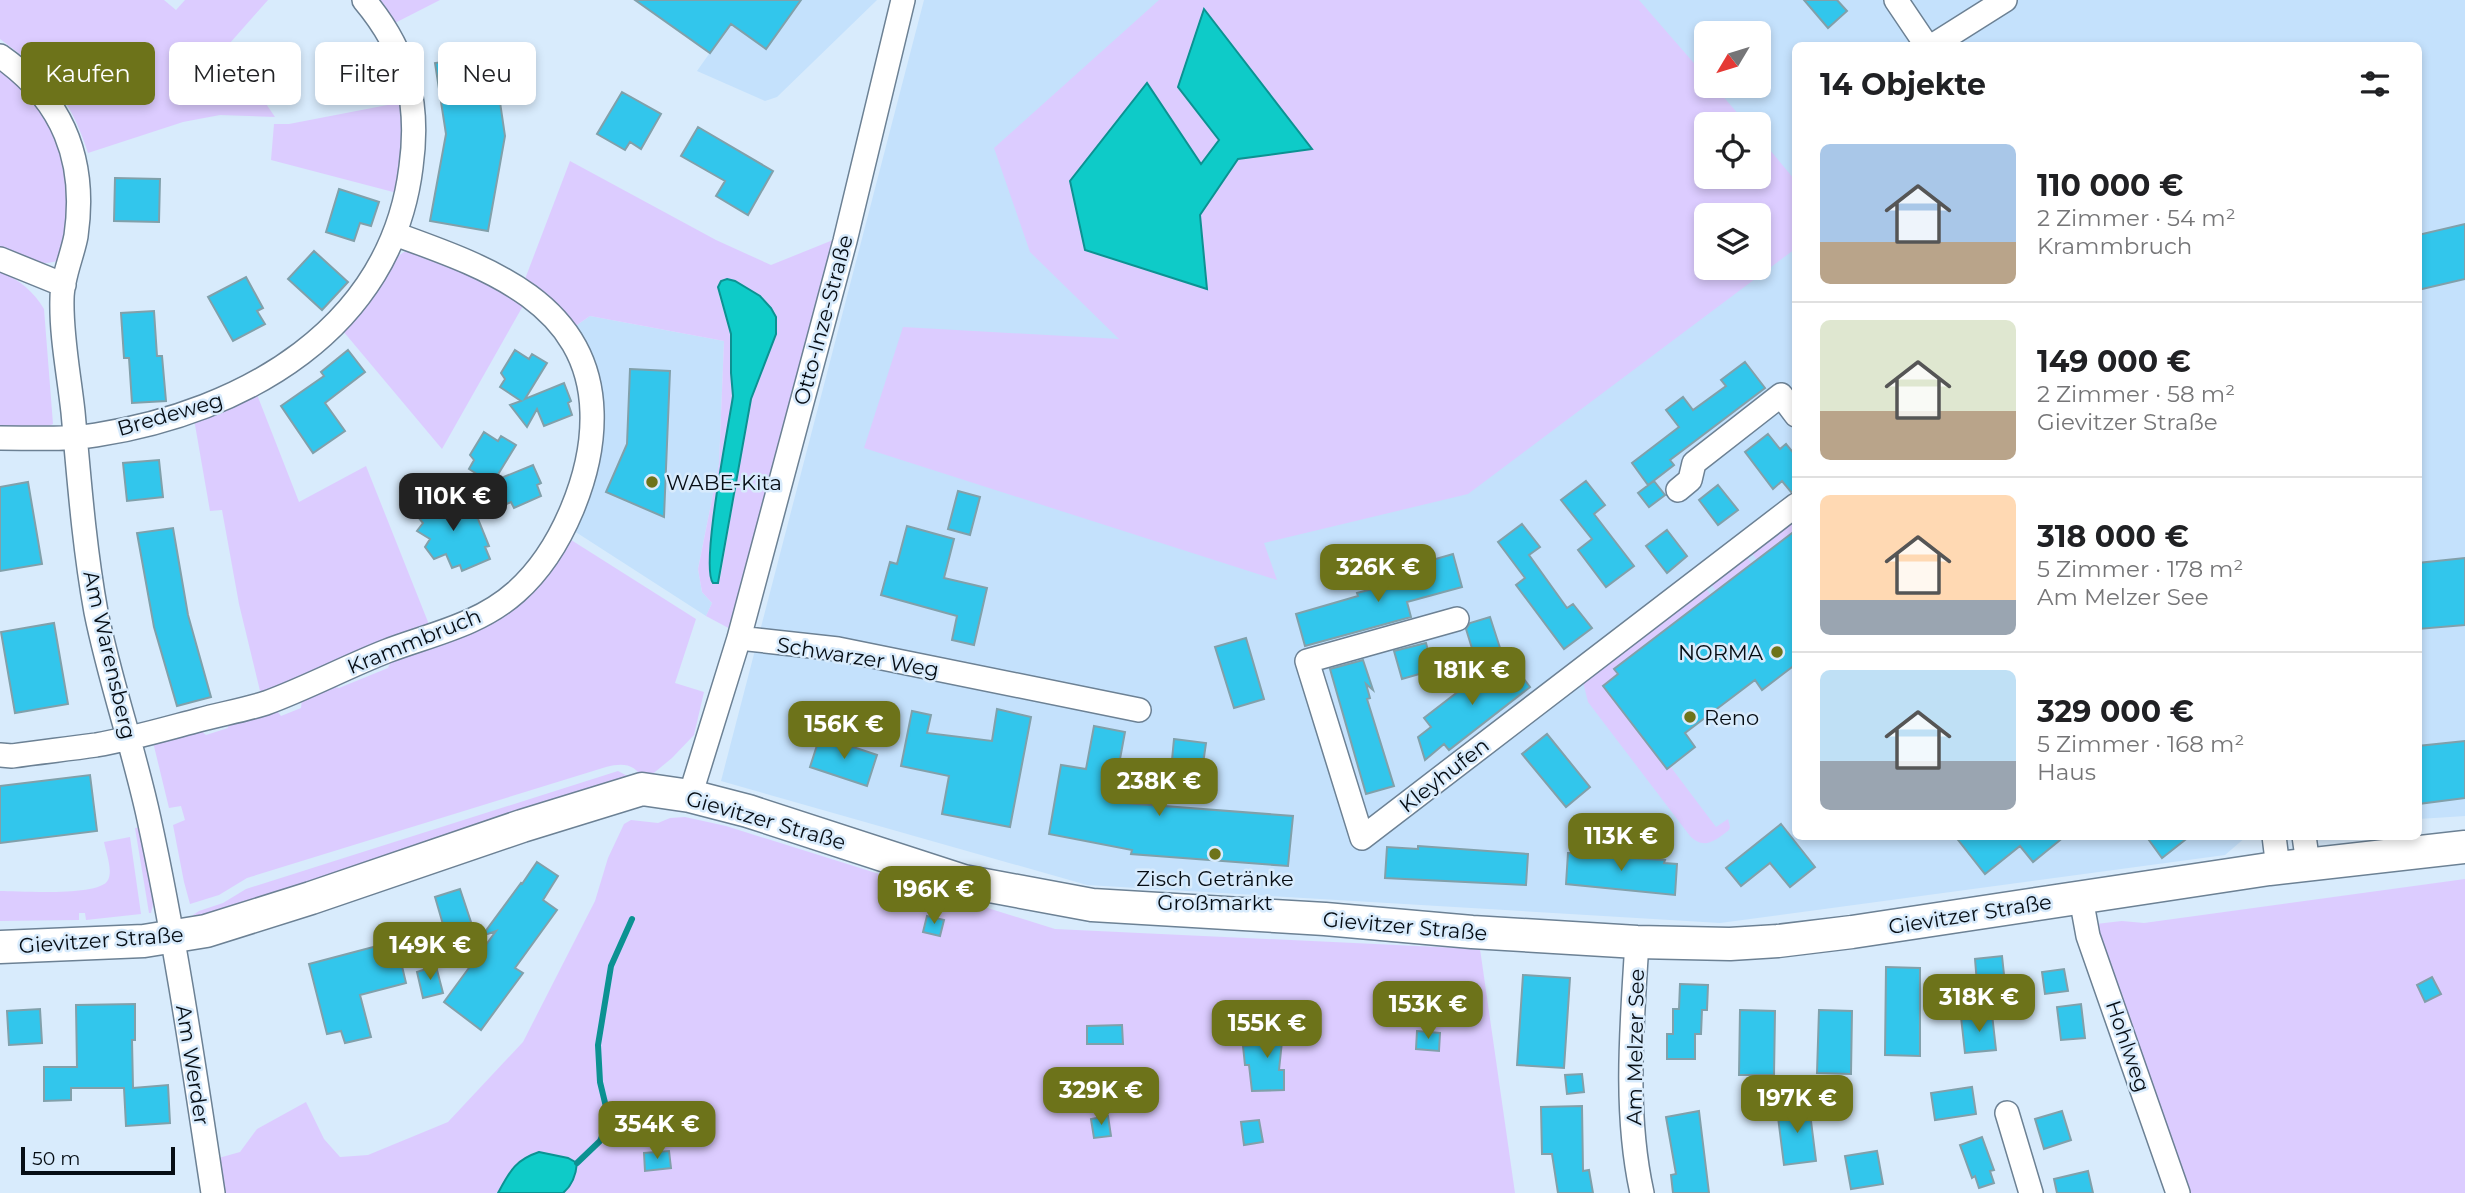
<!DOCTYPE html>
<html lang="de">
<head>
<meta charset="utf-8">
<style>
  body { margin:0; font-family:Montserrat,sans-serif; background:#f6f6f6; color:#202124; height:100vh; display:flex; flex-direction:column; font-size:26px; white-space:nowrap }
  * { box-sizing:border-box; margin:0 }
  p { font-size:23px; color:#757577 }
  .icon { flex:none; width:38px; height:38px; fill:none; stroke:currentColor; stroke-width:2; stroke-linecap:round; stroke-linejoin:round }
  .map { position:relative; flex:1; overflow:hidden }
  .sheet { position:absolute; left:1792px; top:42px; width:630px; height:798px; display:flex; flex-direction:column; background:#fff; border-radius:10px; box-shadow:0 4px 10px #0003 }
  .sheet>* { flex:none }
  .top-card { position:absolute; left:21px; top:42px; width:665px; height:63px; display:flex; gap:14px }
  .needle { width:46px; rotate:232deg }
  .tools { position:absolute; left:1694px; top:21px; display:grid; gap:14px }
  .tools a { display:grid; place-items:center; width:77px; height:77px; border-radius:10px; background:#fff; box-shadow:0 4px 10px #0003; font-size:35px }
  .scale { position:absolute; left:21px; bottom:18px; width:154px; box-sizing:border-box; padding-left:7px; border:4px solid #060d14; border-top:0; font-size:19px; line-height:24px; white-space:nowrap; color:#060d14; -webkit-text-stroke:5px #d8ebfc; paint-order:stroke }
  .price { position:absolute; translate:-50% -60px; padding:0 16px; border-radius:14px; background:#6d731a; color:#fff; font-size:23px; line-height:46px; filter:drop-shadow(0 2px 4px #0008) }
  .price::after { content:''; position:absolute; left:50%; top:42px; width:21px; height:16px; margin-left:-10px; background:inherit; clip-path:polygon(0 0,100% 0,50% 100%) }
  .price.selected { background:#222; color:#fff }
  ul { padding:0; list-style:none }
  li { display:flex; align-items:center; gap:21px; height:175px; padding:0 28px }
  li+li { border-top:2px solid #e0e0e0 }
  li span { display:grid; place-items:center; flex:none; width:196px; height:140px; border-radius:10px; color:#555 }
  li>.icon { margin-inline-start:auto }
  span .icon { width:84px; height:84px; fill:#fffc; stroke-width:1 }
  li b { font-size:30px }
  h2 { display:flex; justify-content:space-between; align-items:center; height:84px; padding:0 28px; font-size:30px }
  .tag { padding:0 24px; border-radius:10px; background:#fff; box-shadow:0 4px 10px #0003; font-size:24px; line-height:63px }
  .tag.selected { background:#6d731a; color:#fff }
  .map>svg:first-child { display:block }
  .built { fill:#c4e1fc; fill-rule:evenodd }
  .green { fill:#dcccff; fill-rule:evenodd }
  .water { fill:#0ecbc8; stroke:#0c9292; stroke-width:2 }
  .lines { fill:none; stroke-linecap:round; stroke-linejoin:round }
  .stream { stroke:#0c9292; stroke-width:6 }
  .building { fill:#32c6ec; stroke:#81a0aa; stroke-width:2 }
  .minor-casing { stroke:#6c8194; stroke-width:26 }
  .secondary-casing { stroke:#6c8194; stroke-width:35 }
  .minor { stroke:#fff; stroke-width:23 }
  .secondary { stroke:#fff; stroke-width:32 }
  .poi-dot { fill:#6d731a; stroke:#d8ebfc; stroke-width:2.5 }
  .labels { text-anchor:middle; dominant-baseline:central; stroke-width:5; stroke-linejoin:round; paint-order:stroke }
  .street-label { font-size:21px; fill:#060d14; stroke:#d8ebfc }
  .poi-label { font-size:21px; fill:#060d14; stroke:#d8ebfc; text-anchor:start }
</style>
</head>
<body>
<div class="map">
<svg width="2465" height="1193" viewBox="0 0 2465 1193">
  <rect width="100%" height="100%" fill="#d8ebfc"/>
  <!-- built -->
  <path class="built" d="M747,0H877L777,97L765,101L697,71Z
    M924,0H2465V816L2419,819L2418,46H1796V836L2246,837L2225,855L1720,923L1087,885L721,781ZM1706,33H1759V86H1706ZM1706,124H1759V177H1706ZM1706,215H1759V268H1706Z
    M590,316L724,341L719,464L698,569L702,592L712,603L706,616L571,529L600,428V389L593,359L574,327Z"/>
  <!-- green -->
  <path class="green" d="M0,0H164L176,10L185,0H268L222,52L256,89L275,117L220,115L183,122L88,153C70,96 47,74 0,39Z
    M374,0H440L391,25Z
    M1159,0H1639L1706,77V86H1714L1747,124H1706V177H1759V137L1795,180V249L1468,494L1264,543L1277,580L864,448L903,327L1119,339L1030,252L994,148ZM1706,215H1759V268H1706Z
    M0,63L53,119L73,183L62,259C42,269 20,258 0,251Z
    M403,102L405,141L397,193L271,160L274,124H289Z
    M570,161L716,240L771,265L838,238L734,631L706,616L712,603L702,592L698,569L719,464L724,341L590,316L574,327L547,296L525,279ZM735,281L760,296L771,308L775,317L776,334L751,399L720,579L718,583H714L710,579L709,552L733,396L731,373V334L719,296Z
    M404,252H414L485,280L524,304L442,449L343,331C353,322 361,312 368,301C380,284 386,263 404,252Z
    M0,272C19,279 34,292 44,309L53,424L45,428L0,429Z
    M256,392L299,502L366,466L430,627L261,695L239,604L222,510L210,511L194,419Z
    M1790,522L1795,530L1757,560L1748,548Z
    M568,538L696,619L675,683L704,692L694,735L672,758L644,781C635,763 623,763 606,767L247,878L219,895L190,904L184,882L173,825L185,820L181,806L169,808L153,742L199,729L206,735L228,728L229,721L275,708L281,716L301,708L302,699L331,686L339,688L388,668L392,659L444,642Z
    M1743,552L1752,564L1716,591L1708,579Z
    M1702,584L1711,595L1614,669L1618,674L1603,686L1666,768L1670,766L1716,827L1728,819L1730,827L1729,830C1715,841 1704,850 1690,836L1588,702L1583,682Z
    M618,771L635,780L199,918L193,915L199,911L223,903L246,889Z
    M685,817L726,826L1055,929L1480,949L1515,1193H563L567,1190L511,1170L498,1193H220L215,1159L240,1152L257,1129L306,1102L324,1139L340,1157L368,1155L448,1122L523,1042L595,901L608,858L624,824L631,820L658,823L670,818Z
    M142,827L154,900L151,913H149L135,828Z
    M130,837L141,914L86,920L85,913H79V920L0,921V891C19,891 100,897 108,880C113,871 106,852 104,842Z
    M2465,879V1193H2187L2100,944L2096,924L2122,921L2144,923Z"/>
  <!-- water -->
  <path class="water" d="M1204,9L1312,149L1238,159L1200,215L1207,289L1085,250L1070,181L1147,83L1201,164L1219,140L1178,87Z
    M727,279L735,281L760,296L771,308L776,317V334L751,399L718,583H713C700,567 729,424 733,396L731,373V334L718,287L721,281Z
    M539,1152L568,1158L577,1163C576,1175 573,1185 563,1193H498C510,1171 515,1160 539,1152Z"/>
  <g class="lines">
    <!-- stream -->
    <path class="stream" d="M577,1163L600,1141L606,1126L607,1111L600,1082L598,1045L611,966L632,919"/>
  </g>
  <!-- building -->
  <path class="building" d="M635,0H801L766,49L731,24L710,53Z
    M1804,0H1837L1847,11L1828,28Z
    M382,53L393,80L360,93L349,66Z
    M493,55L505,136L488,231L430,221L446,134L435,63Z
    M622,92L661,114L641,149L630,142L625,150L597,134Z
    M698,127L773,171L748,215L716,196L725,181L681,156Z
    M115,178L160,179L159,222L114,221Z
    M339,189L379,202L371,226L360,223L354,241L326,232Z
    M2465,224V279L2418,290V235Z
    M314,251L348,282L322,310L288,279Z
    M246,277L263,308L257,311L265,324L233,341L208,297Z
    M154,311L157,356H162L166,401L132,403L129,358H124L121,313Z
    M348,350L365,372L325,403L345,431L313,453L281,406L324,376L321,372Z
    M515,350L529,359L532,354L547,363L525,399L564,383L571,401L568,403L572,415L544,426L537,409L527,427L510,405L521,401L500,387L505,379L501,373Z
    M1745,362L1765,388L1670,460L1674,465L1648,485L1632,463L1679,427L1666,410L1683,397L1693,410L1726,386L1721,380Z
    M630,369L670,371L664,517L606,492L627,444Z
    M484,432L498,441L501,436L516,445L494,481L533,465L541,483L537,485L541,496L514,508L511,502L496,509L480,488L491,483L469,469L474,460L470,455Z
    M1768,434L1780,449L1786,444L1796,456V491L1791,492L1782,481L1773,489L1745,452Z
    M159,460L163,497L127,501L123,463Z
    M1586,481L1605,505L1594,514L1634,566L1606,587L1578,550L1592,539L1561,500Z
    M1654,481L1665,495L1649,507L1638,493Z
    M28,482L42,564L0,571V487Z
    M1718,485L1738,510L1718,525L1699,500Z
    M958,491L980,497L970,535L948,529Z
    M432,494L447,503L449,499L476,514L489,546L485,547L490,559L462,571L460,565L452,568L446,554L434,559L425,547L430,539L417,531L423,523L418,517Z
    M1522,524L1540,547L1529,555L1567,608L1573,604L1592,628L1564,649L1516,585L1525,578L1498,542Z
    M907,526L954,539L944,578L987,588L974,645L952,640L957,616L881,595L890,562L897,564Z
    M173,528L188,615L211,697L177,706L154,627L137,533Z
    M1667,530L1687,556L1667,573L1646,546Z
    M1796,530V664L1762,690L1755,680L1685,733L1695,747L1667,769L1603,686L1618,674L1614,669Z
    M1453,554L1462,587L1407,602L1411,617L1305,646L1296,614L1358,596L1357,593L1426,575L1422,563Z
    M2465,558V625L2418,629V563Z
    M1490,617L1501,651L1475,658L1466,629L1470,623Z
    M54,623L68,704L15,713L1,632Z
    M1246,638L1264,699L1234,708L1215,647Z
    M1426,643L1433,670L1402,679L1394,651Z
    M1503,657L1507,670L1513,665L1530,687L1449,750L1444,744L1425,760L1418,737L1431,727L1424,718Z
    M1363,660L1373,690L1366,684L1370,698L1367,699L1394,786L1366,794L1330,669Z
    M997,709L1031,717L1010,827L942,814L949,776L901,766L912,711L931,715L927,733L992,741Z
    M1094,726L1125,732L1112,802L1293,816L1288,866L1131,854L1132,850L1049,834L1061,765L1086,769Z
    M1547,734L1590,787L1566,807L1522,754Z
    M820,736L877,755L867,786L810,767Z
    M1174,739L1206,743L1203,764L1172,760Z
    M2465,741V798L2418,804V746Z
    M90,775L97,831L0,843V786Z
    M1781,824L1815,867L1790,887L1770,863L1741,886L1726,868Z
    M1955,836H2065L2033,862L2020,846L1985,874Z
    M2146,836H2190L2162,858Z
    M1418,846L1528,854L1526,885L1385,878L1387,847L1418,849Z
    M1568,853L1615,854V857L1665,860L1664,863L1677,864L1675,895L1566,884Z
    M537,862L558,876L543,900L557,910L515,968L523,973L481,1030L444,1002L496,931L482,936L521,883L522,884Z
    M460,889L476,937L449,945L435,897Z
    M927,916L944,920L940,936L923,932Z
    M396,941L406,983L360,995L371,1037L345,1043L341,1031L327,1034L309,964Z
    M2002,956L2006,993L1978,996L1975,959Z
    M436,966L443,993L423,998L417,972Z
    M1886,967L1920,968V1056L1885,1055Z
    M2064,969L2068,991L2045,994L2042,972Z
    M1523,975L1570,978L1564,1068L1517,1065Z
    M2432,977L2441,994L2425,1002L2417,985Z
    M1680,984L1708,985L1707,1010H1702L1701,1034H1695V1059H1667V1034H1673V1009H1679Z
    M135,1004V1040H132L133,1088L168,1085L170,1123L126,1126L124,1088H71V1100L44,1101V1067H77L76,1005Z
    M2081,1004L2085,1038L2061,1040L2057,1007Z
    M40,1009L42,1043L9,1045L7,1011Z
    M1740,1010L1775,1011L1774,1075H1739Z
    M1819,1010L1852,1011L1851,1074L1817,1073Z
    M1992,1014L1996,1050L1965,1053L1961,1017Z
    M1268,1021L1284,1022L1279,1070H1284V1090L1252,1091L1249,1065H1245L1243,1046L1265,1044Z
    M1122,1025L1123,1044H1087V1026Z
    M1417,1031L1440,1033L1439,1051L1416,1049Z
    M1582,1074L1584,1092L1567,1094L1565,1075Z
    M1972,1087L1976,1114L1935,1120L1931,1093Z
    M1809,1105L1816,1161L1784,1165L1777,1109Z
    M1582,1106L1583,1171L1589,1170L1593,1193H1558L1552,1154H1542L1541,1107Z
    M1699,1111L1709,1193H1673L1671,1175L1676,1174L1666,1117Z
    M2062,1111L2071,1140L2044,1149L2035,1119Z
    M1108,1116L1111,1136L1094,1138L1091,1119Z
    M1259,1120L1263,1142L1244,1145L1241,1122Z
    M1982,1137L1994,1170L1990,1171L1994,1183L1979,1188L1975,1176L1972,1178L1960,1145Z
    M669,1151L671,1168L645,1171L644,1153Z
    M1877,1151L1883,1184L1851,1189L1845,1156Z
    M2088,1171L2093,1193H2057L2054,1179Z"/>
  <g class="lines">
    <defs>
      <path id="minor" d="M1896,0L1927,46
        M1932,46L2005,0
        M0,56C63,100 87,160 76,236C72,257 62,278 62,299C61,336 69,375 73,412C79,478 84,546 96,612C110,682 134,749 149,819C176,943 194,1068 213,1193
        M0,259L64,285
        M0,438C32,438 64,440 96,435C244,412 391,329 411,167C420,102 407,51 364,0
        M1678,490L1690,480L1694,463L1781,395L1796,415
        M1457,619L1307,661L1362,838L1796,505
        M739,638L838,649L1139,710
        M0,755L12,756C40,752 68,749 96,745C131,739 165,729 199,720C221,714 244,710 266,703C307,688 346,667 387,651C432,634 479,625 516,592C562,551 594,473 592,412C589,301 483,266 395,234
        M690,796L739,638L845,241L903,0
        M2274,836L2278,868
        M2304,836L2308,864
        M2081,898L2088,936L2178,1193
        M1637,942C1632,1024 1624,1112 1642,1193
        M2007,1113L2031,1193"/>
      <path id="secondary" d="M0,947L144,941L206,931L311,898L522,826L642,789L690,796L748,811L963,881L1092,905L1325,919L1472,932L1637,942L1730,944L1778,941L1852,932L2269,869L2465,847"/>
    </defs>
    <!-- minor casing -->
    <use href="#minor" class="minor-casing"/>
    <!-- secondary casing -->
    <use href="#secondary" class="secondary-casing"/>
    <!-- minor -->
    <use href="#minor" class="minor"/>
    <!-- secondary -->
    <use href="#secondary" class="secondary"/>
  </g>
  <!-- markers -->
  <g class="poi-dot">
    <circle cx="652" cy="482" r="7"/>
    <circle cx="1777" cy="652" r="7"/>
    <circle cx="1690" cy="717" r="7"/>
    <circle cx="1215" cy="854" r="7"/>
  </g>
  <g class="labels">
    <!-- street labels -->
    <g class="street-label">
      <text transform="translate(823 320) rotate(-75)">Otto-Inze-Straße</text>
      <text transform="translate(170 414) rotate(-16)">Bredeweg</text>
      <text transform="translate(414 641) rotate(-22)">Krammbruch</text>
      <text transform="translate(110 655) rotate(77)">Am Warensberg</text>
      <text transform="translate(858 657) rotate(9)">Schwarzer Weg</text>
      <text transform="translate(1444 775) rotate(-38)">Kleyhufen</text>
      <text transform="translate(766 820) rotate(16)">Gievitzer Straße</text>
      <text transform="translate(1970 914) rotate(-9)">Gievitzer Straße</text>
      <text transform="translate(1405 926) rotate(5)">Gievitzer Straße</text>
      <text transform="translate(101 940) rotate(-4)">Gievitzer Straße</text>
      <text transform="translate(2128 1046) rotate(71)">Hohlweg</text>
      <text transform="translate(1635 1047) rotate(-89)">Am Melzer See</text>
      <text transform="translate(193 1065) rotate(81)">Am Werder</text>
    </g>
    <!-- poi labels -->
    <g class="poi-label">
      <text x="666" y="482">WABE-Kita</text>
      <text x="1763" y="652" text-anchor="end">NORMA</text>
      <text x="1704" y="717">Reno</text>
      <text x="1215" y="878" text-anchor="middle">Zisch Getränke<tspan x="1215" dy="24">Großmarkt</tspan></text>
    </g>
  </g>
</svg>
<div class="tools">
<a><svg class="needle" viewBox="-14 -14 28 28"><path d="M0-13l5 13h-10z" fill="#e53935"/><path d="M0 13l5-13h-10z" fill="#757577"/></svg></a>
<a><svg class="icon" aria-label="locate" viewBox="0 0 24 24"><circle cx="12" cy="12" r="6"/><path d="M12 2v4M12 18v4M2 12h4M18 12h4"/></svg></a>
<a><svg class="icon" aria-label="layers" viewBox="0 0 24 24"><path d="M12 4l9 5-9 5-9-5zM3 14l9 5 9-5"/></svg></a>
</div>
<div class="scale">50 m</div>
<b class="price selected" style="left:453px;top:533px">110K €</b>
<b class="price" style="left:1378px;top:604px">326K €</b>
<b class="price" style="left:1472px;top:707px">181K €</b>
<b class="price" style="left:844px;top:761px">156K €</b>
<b class="price" style="left:1159px;top:818px">238K €</b>
<b class="price" style="left:1621px;top:873px">113K €</b>
<b class="price" style="left:934px;top:926px">196K €</b>
<b class="price" style="left:430px;top:982px">149K €</b>
<b class="price" style="left:1979px;top:1034px">318K €</b>
<b class="price" style="left:1428px;top:1041px">153K €</b>
<b class="price" style="left:1267px;top:1060px">155K €</b>
<b class="price" style="left:1101px;top:1127px">329K €</b>
<b class="price" style="left:1797px;top:1135px">197K €</b>
<b class="price" style="left:657px;top:1161px">354K €</b>
<div class="top-card">
<a class="tag selected">Kaufen</a>
<a class="tag">Mieten</a>
<a class="tag">Filter</a>
<a class="tag">Neu</a>
</div>
<section class="sheet">
<h2>14 Objekte<svg class="icon" aria-label="filters" viewBox="0 0 24 24"><path d="M4 7h16M4 17h16"/><circle cx="9" cy="7" r="2"/><circle cx="15" cy="17" r="2"/></svg></h2>
<ul>
<li><span style="background:linear-gradient(#a9c7e8 70%,#b9a48a 0)"><svg class="icon" aria-label="home" viewBox="0 0 24 24"><path d="M3 11l9-7 9 7M6 9v11h12V9"/></svg></span><div><b>110 000 €</b><p>2 Zimmer · 54 m²</p><p>Krammbruch</p></div></li>
<li><span style="background:linear-gradient(#dfe7d0 65%,#b9a48a 0)"><svg class="icon" aria-label="home" viewBox="0 0 24 24"><path d="M3 11l9-7 9 7M6 9v11h12V9"/></svg></span><div><b>149 000 €</b><p>2 Zimmer · 58 m²</p><p>Gievitzer Straße</p></div></li>
<li><span style="background:linear-gradient(#ffd9b3 75%,#9aa5b1 0)"><svg class="icon" aria-label="home" viewBox="0 0 24 24"><path d="M3 11l9-7 9 7M6 9v11h12V9"/></svg></span><div><b>318 000 €</b><p>5 Zimmer · 178 m²</p><p>Am Melzer See</p></div></li>
<li><span style="background:linear-gradient(#bfe0f5 65%,#9aa5b1 0)"><svg class="icon" aria-label="home" viewBox="0 0 24 24"><path d="M3 11l9-7 9 7M6 9v11h12V9"/></svg></span><div><b>329 000 €</b><p>5 Zimmer · 168 m²</p><p>Haus</p></div></li>
</ul>
</section>
</div>
</body>
</html>
